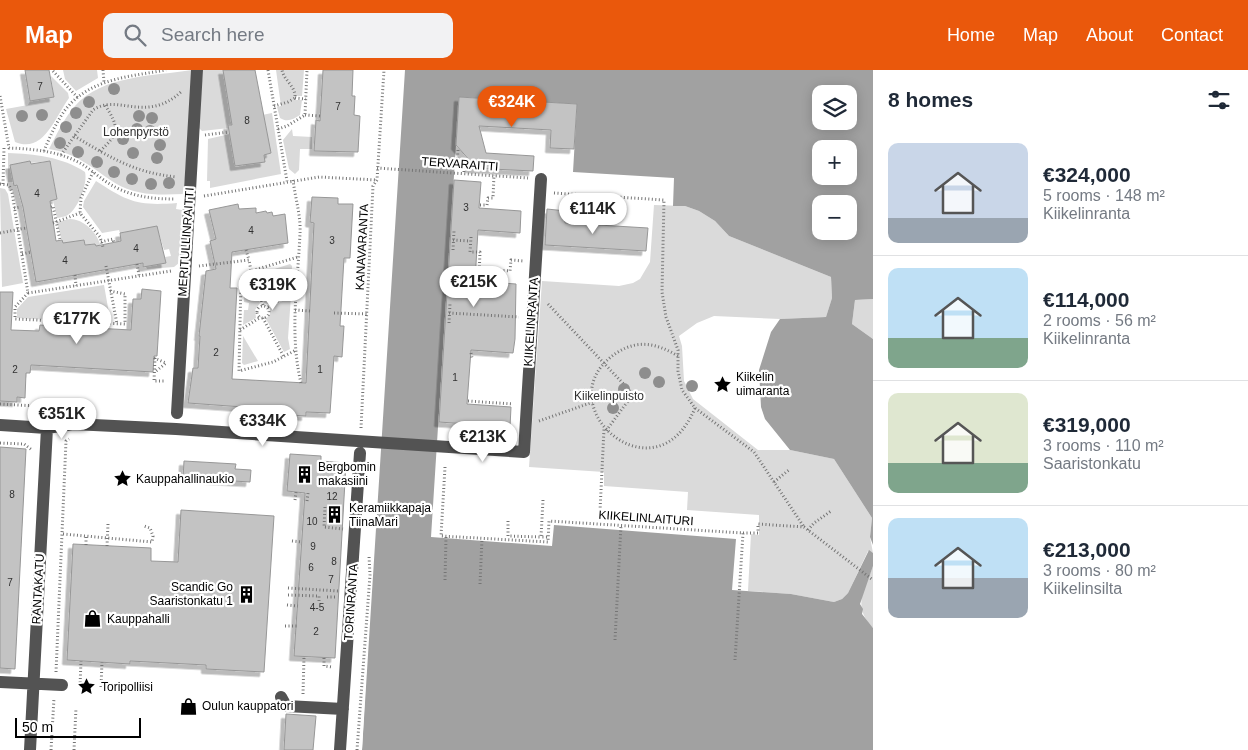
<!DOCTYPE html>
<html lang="en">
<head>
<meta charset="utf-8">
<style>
  body { margin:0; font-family:Helvetica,sans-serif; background:#f2f2f3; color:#1f2937; height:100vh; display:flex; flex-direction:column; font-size:19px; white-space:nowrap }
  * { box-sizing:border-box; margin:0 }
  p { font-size:16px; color:#747a83 }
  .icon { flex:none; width:28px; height:28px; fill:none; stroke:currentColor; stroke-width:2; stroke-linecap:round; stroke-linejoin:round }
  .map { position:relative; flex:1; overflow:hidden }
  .sheet { display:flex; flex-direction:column; background:#fff; width:375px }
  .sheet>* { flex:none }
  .fabs { position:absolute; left:812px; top:15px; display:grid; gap:10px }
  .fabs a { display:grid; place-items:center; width:45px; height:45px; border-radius:10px; background:#fff; box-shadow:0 2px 12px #0003; font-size:25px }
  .scale { position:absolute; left:15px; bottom:12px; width:126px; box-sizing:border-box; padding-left:5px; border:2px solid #000; border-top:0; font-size:14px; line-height:18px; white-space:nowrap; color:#000; -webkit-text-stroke:4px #fff; paint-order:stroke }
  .price { position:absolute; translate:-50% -42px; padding:0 11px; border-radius:18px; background:#fff; color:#222; font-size:16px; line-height:32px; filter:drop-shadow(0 1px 2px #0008) }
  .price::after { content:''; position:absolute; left:50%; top:30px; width:15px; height:11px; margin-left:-8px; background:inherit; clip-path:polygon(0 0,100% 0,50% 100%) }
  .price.on { background:#ea580c; color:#fff }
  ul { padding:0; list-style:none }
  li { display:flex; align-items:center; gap:15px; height:125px; padding:0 15px }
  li+li { border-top:1px solid #e0e1e3 }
  li span { display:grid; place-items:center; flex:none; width:140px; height:100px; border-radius:10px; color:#555 }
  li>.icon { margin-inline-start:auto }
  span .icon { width:60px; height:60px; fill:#fffc; stroke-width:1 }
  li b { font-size:21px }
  h2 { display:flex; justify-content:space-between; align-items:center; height:60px; padding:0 15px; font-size:21px }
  header { display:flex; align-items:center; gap:30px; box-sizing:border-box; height:70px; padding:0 25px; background:#ea580c; color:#fff }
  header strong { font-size:24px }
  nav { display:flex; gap:28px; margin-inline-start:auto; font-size:18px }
  .search { width:350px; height:45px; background:#f2f2f3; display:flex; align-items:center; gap:12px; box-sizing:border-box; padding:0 18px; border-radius:10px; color:#747a83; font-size:19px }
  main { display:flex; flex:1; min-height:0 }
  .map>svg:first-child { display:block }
  .green { fill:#dadada }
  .water { fill:#a1a1a1; fill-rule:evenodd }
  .pier { fill:#fff }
  .building { fill:#c3c3c3; stroke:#979797; filter:url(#shadow) }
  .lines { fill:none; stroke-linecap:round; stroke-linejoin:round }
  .path { stroke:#757575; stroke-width:3; stroke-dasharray:1 2.5; stroke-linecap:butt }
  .minor { stroke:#535353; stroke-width:12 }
  .tree { fill:#8e8e8e }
  .labels { text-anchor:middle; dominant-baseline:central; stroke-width:4.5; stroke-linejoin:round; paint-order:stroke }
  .number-label { font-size:10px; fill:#313131 }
  .park-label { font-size:12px; fill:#313131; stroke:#fff }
  .street-label { font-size:12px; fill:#000; stroke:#fff }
  .poi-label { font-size:12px; fill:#000; stroke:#fff; text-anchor:start }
</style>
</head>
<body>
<header>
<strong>Map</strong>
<div class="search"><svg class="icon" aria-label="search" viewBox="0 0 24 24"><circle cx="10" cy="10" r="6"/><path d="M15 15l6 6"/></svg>Search here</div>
<nav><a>Home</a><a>Map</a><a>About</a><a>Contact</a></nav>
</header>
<main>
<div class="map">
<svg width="873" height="680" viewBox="0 0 873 680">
  <defs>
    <filter id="shadow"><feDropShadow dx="-4.5" dy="4.5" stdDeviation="0" flood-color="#0004"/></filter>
  </defs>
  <rect width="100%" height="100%" fill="#fff"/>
  <!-- green -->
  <path class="green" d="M63,0H97L98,8L76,21L65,9Z
    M192,0L184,124C160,125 136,126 115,113C92,98 77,83 49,79C57,64 64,48 75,36C102,5 155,6 192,0Z
    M203,0H223L232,55H228L229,58L202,61L198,57Z
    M276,0H304L302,26H297L295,30H302L300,45C293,49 288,53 280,48L277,37L281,36Z
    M51,6L68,23L69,28C55,47 44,84 15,72L6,39L28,35L30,31L54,27Z
    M272,43L281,104L210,118V111H207L208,69L230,64L235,97L243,96V93L271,83L262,45Z
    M292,59L293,66L312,67V79H300L299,100L295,104L289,99L283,70Z
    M8,83C34,84 63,87 85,102C88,113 78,138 69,144C66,147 61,147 57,148L53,130L57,129L50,91L10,95L13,112H8Z
    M96,111C128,132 138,136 177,133L176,139L182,140L179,193L174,197L147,199L146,196L166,193L165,187L171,186L169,179L164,180L157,157L120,163L119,160L102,163L83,137L84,131Z
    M0,118L5,119L8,124L23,213L2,217Z
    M654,135L685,136L699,141L715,151L729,166L831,207L832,228L826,247L780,249L714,246L697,253L679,266L682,276L684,311L693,329L758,380H790L834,389L872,448L870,467L873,483L868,481L848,523L842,529L834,532L791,524L748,521L751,464L759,465V445L687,440L688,422L604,416V402L529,397L542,211L619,216L633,213L640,209L650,192Z
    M70,149C84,149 99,164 101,178H96L95,174L85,175L84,170L73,172L64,179L57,152Z
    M290,194L292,196L291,221L268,234L264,233L256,205Z
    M251,208L260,233L255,240L256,248L243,255L244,240H248L249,233L244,232L245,214Z
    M104,215L110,249L106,253L17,248V239L28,227Z
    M291,226L288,268L290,279L284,282L266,249L270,244V238Z
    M873,229V269L852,254L855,230Z
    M243,266L258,291L244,295L242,293Z
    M873,496V558C852,536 864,521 873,496Z"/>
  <!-- water -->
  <path class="water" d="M405,0H873V229L855,230L852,254L873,269V475L870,467L872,448L834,389L790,380L765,349L761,337L759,300L771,262L780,249L826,247L832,228L831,207L729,166L715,151L699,141L685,136H673L674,108L573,102L577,34L459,27L431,467L552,476L554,455L736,469L732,520L791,524L834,532L842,529L848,523L869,480L873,483V496L860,534L863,539L862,544L873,558V680H362ZM821,24H849V51H821ZM821,79H849V106H821ZM821,134H849V161H821Z"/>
  <!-- pier -->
  <path class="pier" d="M377,389H379L366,606L362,680H359Z"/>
  <!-- building -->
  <path class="building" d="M25,0H49L54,27L30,31Z
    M223,0H255L271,83L264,85L265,92L235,96L228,55H232Z
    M323,0H353L352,26H355L354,45L360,46L358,82L314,81L316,50L320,51Z
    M459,27L577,34L574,79L550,78L551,60L479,56L486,83L534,86L533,101L470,98L471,92L456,75Z
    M30,91L31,94L50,91L57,129L50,131L56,171L62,170L63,173L84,170L85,175L95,174L96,176L121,171L120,163L157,156L166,193L143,197V193L36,212L23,137L17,115L14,116L10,95Z
    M454,110L481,112L479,138L521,141L520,163L478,160L475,211L516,214L515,269L513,283L471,280L467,334L511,337L510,357L439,352Z
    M312,127L338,128V134H353L350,188H344L340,256H344L342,287L334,286L330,343L306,342V346L242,342L243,337L188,333L193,298H198L200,266H199L206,201L216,199L210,171L216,169L209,140L238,134L239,139L256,138V143L266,141L267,143L272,142L273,146L285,144L288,173L232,182L230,218H237L232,309L306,313L314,153L310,152Z
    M547,139L566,141L565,153L648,158L646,181L545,175Z
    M142,219L161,221L157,286H154L153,302L31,295L30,303H26L25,328L17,327V332L0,331V222H13L11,260L39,261L40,255L131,260L133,229H141Z
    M0,377L26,379L15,599L0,598Z
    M290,384L321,386V391L346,393L335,588L294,586L305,423L287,421Z
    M184,391L236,394L235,399L251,400L250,412L183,408Z
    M181,440L274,446L264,602L206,599V595L130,591V594L67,590L73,474L151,478V491L178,492Z
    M286,644L316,646L313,680H284Z"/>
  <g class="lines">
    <!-- path -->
    <path class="path" d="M103,0L104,12
      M268,0L287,111
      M53,1L78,28
      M0,26L9,78C33,79 58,81 80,93C92,100 103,111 115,117C134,127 154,129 175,129
      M295,28L306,29
      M274,36L288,32L295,28C296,16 284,11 282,0
      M305,45L320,46
      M278,59L287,56L305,45L307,0
      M205,65L229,62
      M74,66C110,87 134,103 177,107
      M458,80L457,94H464V103
      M44,81C49,69 54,57 61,46C84,9 127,7 166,0
      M100,81C120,63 119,57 105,35
      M61,85L93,40C118,23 145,54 181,22
      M377,98L528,108
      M93,102L81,128L80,143L100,167L103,177
      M293,110C295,127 301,146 300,163C298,213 289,263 301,313
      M0,114L9,115L12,122L28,223L171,201
      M3,114L4,78
      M554,123L664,130L662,222L666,247L678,280V301L682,320L695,338L754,382L804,457
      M204,126L319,107L377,110
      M480,135H487L488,128H493L494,105
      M51,137L53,136L60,170
      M14,138L21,137
      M53,153L80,143
      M0,163L26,158
      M471,167L470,182H480L479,206H475
      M453,170L470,171
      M101,172L113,169L114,173
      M246,180L249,190
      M453,180L454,161
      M22,184L31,182
      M137,194L139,205
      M106,196L117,254
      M199,196L249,190L251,201L298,187
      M479,199L510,201L511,190L523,191
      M75,205L76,216
      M28,223L15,237V249L125,254V224L110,221
      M548,234L633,324L606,361
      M263,235L251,201L241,208L239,301L273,292L296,280
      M257 242a6 6 0 1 1 12 0a6 6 0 1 1-12 0Z
      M268,237L294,222
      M295,240L311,241
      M334,243L368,244
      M449,243L519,247
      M263,248L284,287
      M449,253L450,234
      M240,260L261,247
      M471,283L472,288
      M678,286C658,274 639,269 618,282C540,331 655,435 695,338
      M154,288L166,293L155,302
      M155,288L154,311H165
      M468,331L513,334
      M0,334L72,338
      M539,351L593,332
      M361,358L373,116L377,110L384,0
      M461,363L462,354
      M0,373L24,374L32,380
      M445,397L441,466L548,472L549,451L743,463L735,590
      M774,412L790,399
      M295,430L296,422
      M543,430L541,467H548
      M307,431L308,423
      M325,437L324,457L343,459
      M600,441L604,359
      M508,451V466L541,467
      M808,460L814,453L831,441
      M743,463H758V454L804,457L873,510
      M63,464L152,472L153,466L150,458L144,456
      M292,471L302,472
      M86,475V466
      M107,476L108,454
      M445,510L446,467
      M480,514L482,469
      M288,518L338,521
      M288,525L319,526V533
      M327,527H337
      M287,535L298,536
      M285,556H297
      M615,570L621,455
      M324,588V596L332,597
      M56,602L66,371L69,369
      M80,616L81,591
      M101,617L102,592
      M303,624L304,587
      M51,680L54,628
      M74,680L76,638
      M357,680L370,505L369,486"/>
    <!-- minor -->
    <path class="minor" d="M177,343L197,0
      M0,355L47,358L73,354L176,359L524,382L541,109
      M0,612L62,615
      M281,627L286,636L343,639
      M30,680L47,358
      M340,680L360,383"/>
  </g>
  <!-- trees -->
  <g class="tree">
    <circle cx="114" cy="19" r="6"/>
    <circle cx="89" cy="32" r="6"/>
    <circle cx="76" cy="43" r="6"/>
    <circle cx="42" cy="45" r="6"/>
    <circle cx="22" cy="46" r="6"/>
    <circle cx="139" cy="46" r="6"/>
    <circle cx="152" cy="48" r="6"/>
    <circle cx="66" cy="57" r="6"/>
    <circle cx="137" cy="59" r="6"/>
    <circle cx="150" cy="61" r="6"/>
    <circle cx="123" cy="69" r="6"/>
    <circle cx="60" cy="73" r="6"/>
    <circle cx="160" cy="75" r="6"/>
    <circle cx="78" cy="82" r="6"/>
    <circle cx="133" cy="83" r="6"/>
    <circle cx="157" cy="88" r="6"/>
    <circle cx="97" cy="92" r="6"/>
    <circle cx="114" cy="102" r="6"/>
    <circle cx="132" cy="109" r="6"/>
    <circle cx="169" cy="113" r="6"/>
    <circle cx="151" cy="114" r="6"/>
    <circle cx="645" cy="303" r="6"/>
    <circle cx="659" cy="312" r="6"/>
    <circle cx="692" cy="316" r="6"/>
    <circle cx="624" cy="319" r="6"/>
    <circle cx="613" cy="338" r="6"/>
  </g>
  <!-- icons -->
  <defs>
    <symbol id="sight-bare" viewBox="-9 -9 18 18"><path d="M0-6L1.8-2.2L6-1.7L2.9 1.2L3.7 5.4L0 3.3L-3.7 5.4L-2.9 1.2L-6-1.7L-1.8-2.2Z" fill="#000" stroke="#fff" stroke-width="2.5" paint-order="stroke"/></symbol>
    <symbol id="building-bare" viewBox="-9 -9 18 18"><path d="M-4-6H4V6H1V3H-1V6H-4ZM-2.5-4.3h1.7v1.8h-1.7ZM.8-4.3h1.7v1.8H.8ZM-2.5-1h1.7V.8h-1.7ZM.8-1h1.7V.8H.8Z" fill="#000" stroke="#fff" stroke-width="2.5" paint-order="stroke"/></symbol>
    <symbol id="shop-bare" viewBox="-9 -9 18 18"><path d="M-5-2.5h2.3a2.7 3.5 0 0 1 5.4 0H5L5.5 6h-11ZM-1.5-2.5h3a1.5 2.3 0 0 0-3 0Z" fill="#000" stroke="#fff" stroke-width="2.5" paint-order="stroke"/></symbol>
  </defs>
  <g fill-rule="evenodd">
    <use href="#sight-bare" x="710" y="302" width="25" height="25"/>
    <use href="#building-bare" x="292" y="392" width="25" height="25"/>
    <use href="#sight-bare" x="110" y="396" width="25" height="25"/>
    <use href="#building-bare" x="322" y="432" width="25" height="25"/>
    <use href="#building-bare" x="234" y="512" width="25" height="25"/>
    <use href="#shop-bare" x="80" y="536" width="25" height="25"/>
    <use href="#sight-bare" x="74" y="604" width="25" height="25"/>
    <use href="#shop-bare" x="176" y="624" width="25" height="25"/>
  </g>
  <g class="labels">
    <!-- number labels -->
    <g class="number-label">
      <text x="40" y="16">7</text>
      <text x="338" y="36">7</text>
      <text x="247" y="50">8</text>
      <text x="37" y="123">4</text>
      <text x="466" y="137">3</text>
      <text x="251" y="160">4</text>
      <text x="332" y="170">3</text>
      <text x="136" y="178">4</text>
      <text x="65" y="190">4</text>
      <text x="216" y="282">2</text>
      <text x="15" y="299">2</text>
      <text x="320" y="299">1</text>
      <text x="455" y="307">1</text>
      <text x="12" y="424">8</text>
      <text x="332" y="426">12</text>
      <text x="312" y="451">10</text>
      <text x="313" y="476">9</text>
      <text x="334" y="491">8</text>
      <text x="311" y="497">6</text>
      <text x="331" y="509">7</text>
      <text x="10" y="512">7</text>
      <text x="317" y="537">4-5</text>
      <text x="316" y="561">2</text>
    </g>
    <!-- park labels -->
    <g class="park-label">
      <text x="136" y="62">Lohenpyrstö</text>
      <text x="609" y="326">Kiikelinpuisto</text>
    </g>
    <!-- street labels -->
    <g class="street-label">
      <text transform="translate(460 94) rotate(4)">TERVARAITTI</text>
      <text transform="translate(186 172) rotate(-86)">MERITULLINRAITTI</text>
      <text transform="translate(362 177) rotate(-87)">KANAVARANTA</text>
      <text transform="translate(531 252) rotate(-86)">KIIKELINRANTA</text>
      <text transform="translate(646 448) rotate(4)">KIIKELINLAITURI</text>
      <text transform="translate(38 519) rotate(-87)">RANTAKATU</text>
      <text transform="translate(351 532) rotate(-86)">TORINRANTA</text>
    </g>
    <!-- poi labels -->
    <g class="poi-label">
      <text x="736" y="307">Kiikelin<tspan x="736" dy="14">uimaranta</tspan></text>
      <text x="318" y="397">Bergbomin<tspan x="318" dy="14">makasiini</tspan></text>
      <text x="136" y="409">Kauppahallinaukio</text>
      <text x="349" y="438">Keramiikkapaja<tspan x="349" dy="14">TiinaMari</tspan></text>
      <text x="233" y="517" text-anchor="end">Scandic Go<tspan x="233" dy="14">Saaristonkatu 1</tspan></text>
      <text x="107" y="549">Kauppahalli</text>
      <text x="101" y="617">Toripolliisi</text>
      <text x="202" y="636">Oulun kauppatori</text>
    </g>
  </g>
</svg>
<div class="fabs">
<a><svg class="icon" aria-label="layers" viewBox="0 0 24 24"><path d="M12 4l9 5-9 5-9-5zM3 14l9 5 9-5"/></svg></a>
<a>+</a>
<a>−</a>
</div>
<div class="scale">50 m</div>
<b class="price on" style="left:512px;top:58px">€324K</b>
<b class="price" style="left:593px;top:165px">€114K</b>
<b class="price" style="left:474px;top:238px">€215K</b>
<b class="price" style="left:273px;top:241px">€319K</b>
<b class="price" style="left:77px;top:275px">€177K</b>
<b class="price" style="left:62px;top:370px">€351K</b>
<b class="price" style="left:263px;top:377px">€334K</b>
<b class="price" style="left:483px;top:393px">€213K</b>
</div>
<section class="sheet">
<h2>8 homes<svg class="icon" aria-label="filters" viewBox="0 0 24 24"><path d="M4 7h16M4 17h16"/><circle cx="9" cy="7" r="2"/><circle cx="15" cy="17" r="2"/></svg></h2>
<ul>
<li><span style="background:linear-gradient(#c9d6e8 75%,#9aa5b1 0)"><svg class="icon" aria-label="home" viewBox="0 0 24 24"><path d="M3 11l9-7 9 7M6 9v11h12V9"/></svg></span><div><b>€324,000</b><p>5 rooms · 148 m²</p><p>Kiikelinranta</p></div></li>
<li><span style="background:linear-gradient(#bfe0f5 70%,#7fa58c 0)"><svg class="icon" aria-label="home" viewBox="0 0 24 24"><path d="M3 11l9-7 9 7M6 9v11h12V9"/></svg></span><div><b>€114,000</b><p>2 rooms · 56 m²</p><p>Kiikelinranta</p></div></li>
<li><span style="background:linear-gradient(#dfe7d0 70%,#7fa58c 0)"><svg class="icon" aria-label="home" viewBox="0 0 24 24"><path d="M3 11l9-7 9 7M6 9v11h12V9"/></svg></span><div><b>€319,000</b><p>3 rooms · 110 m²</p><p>Saaristonkatu</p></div></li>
<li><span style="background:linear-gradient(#bfe0f5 60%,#9aa5b1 0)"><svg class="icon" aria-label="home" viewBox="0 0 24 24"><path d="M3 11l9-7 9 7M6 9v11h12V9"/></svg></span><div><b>€213,000</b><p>3 rooms · 80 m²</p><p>Kiikelinsilta</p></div></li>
</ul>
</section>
</main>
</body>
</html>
